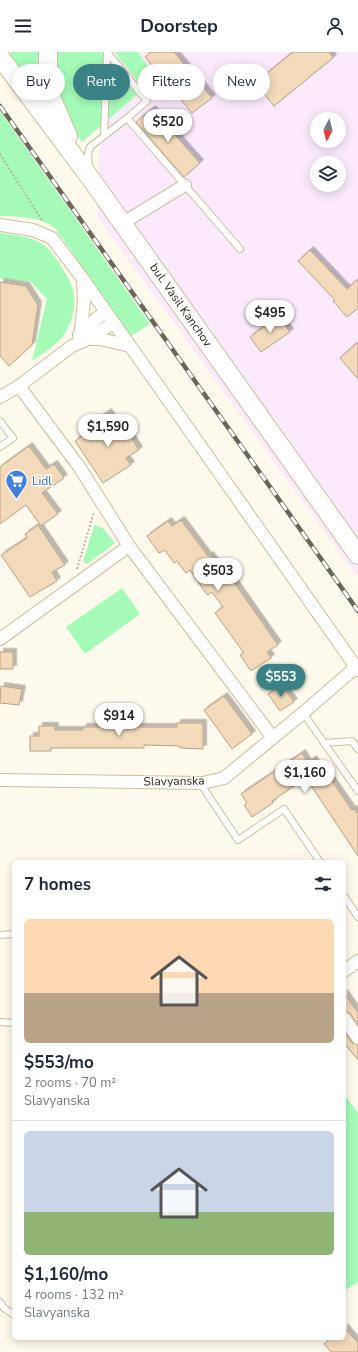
<!DOCTYPE html>
<html lang="en">
<head>
<meta charset="utf-8">
<style>
  body { margin:0; font-family:"Nunito Sans",sans-serif; background:#f2f2f3; color:#1f2937; height:100vh; display:flex; flex-direction:column; font-size:15px; white-space:nowrap }
  * { box-sizing:border-box; margin:0 }
  p { font-size:13px; color:#747a83 }
  .icon { flex:none; width:22px; height:22px; fill:none; stroke:currentColor; stroke-width:2; stroke-linecap:round; stroke-linejoin:round }
  .map { position:relative; flex:1; overflow:hidden }
  .details { position:absolute; left:12px; top:808px; width:334px; height:480px; display:flex; flex-direction:column; background:#fff; border-radius:6px; box-shadow:0 2px 10px #0003 }
  .details>* { flex:none }
  .guide { position:absolute; left:12px; top:12px; width:334px; height:36px; display:flex; gap:8px }
  .needle { width:26px; rotate:187deg }
  .tools { position:absolute; left:310px; top:60px; display:grid; gap:8px }
  .tools a { display:grid; place-items:center; width:36px; height:36px; border-radius:50%; background:#fff; box-shadow:0 2px 10px #0003; font-size:20px }
  .price { position:absolute; translate:-50% -34px; padding:0 9px; border-radius:14px; background:#fff; color:#222; font-size:13px; line-height:26px; filter:drop-shadow(0 1px 2px #0008) }
  .price::after { content:''; position:absolute; left:50%; top:24px; width:12px; height:9px; margin-left:-6px; background:inherit; clip-path:polygon(0 0,100% 0,50% 100%) }
  .price.current { background:#3a8285; color:#fff }
  ul { padding:0; list-style:none }
  li { display:grid; align-content:center; gap:8px; height:212px; padding:0 12px }
  li+li { border-top:1px solid #e0e1e3 }
  li span { display:grid; place-items:center; height:124px; border-radius:6px; color:#555 }
  li>.icon { margin-inline-start:auto }
  span .icon { width:72px; height:72px; fill:#fffc; stroke-width:1 }
  li b { font-size:17px }
  h2 { display:flex; justify-content:space-between; align-items:center; height:48px; padding:0 12px; font-size:17px }
  .pill { padding:0 14px; border-radius:18px; background:#fff; box-shadow:0 2px 10px #0003; font-size:14px; line-height:36px }
  .pill.current { background:#3a8285; color:#fff }
  header { display:flex; justify-content:space-between; align-items:center; height:52px; padding:0 12px; background:#fff; font-size:18px; font-weight:700 }
  .map>svg:first-child { display:block }
  .industrial { fill:#fbeafb; fill-rule:evenodd }
  .green { fill:#a5fcb8 }
  .building { fill:#f2dabb; stroke:#b8a184; filter:url(#shadow) }
  .lines { fill:none; stroke-linecap:round; stroke-linejoin:round }
  .service-casing { stroke:#cbbf9c; stroke-width:8 }
  .minor-casing { stroke:#cbbf9c; stroke-width:14 }
  .primary-casing { stroke:#cbbf9c; stroke-width:20 }
  .path { stroke:#b7b2a4; stroke-width:2; stroke-dasharray:2 2; stroke-linecap:butt }
  .service { stroke:#fff; stroke-width:6 }
  .minor { stroke:#fff; stroke-width:12 }
  .primary { stroke:#fff; stroke-width:18 }
  .rail-casing { stroke:#6b6658; stroke-width:4.5 }
  .rail { stroke:#fff; stroke-width:3; stroke-dasharray:9; stroke-linecap:butt }
  .labels { text-anchor:middle; dominant-baseline:central; stroke-width:3; stroke-linejoin:round; paint-order:stroke }
  .street-label { font-size:12px; fill:#2b2618; stroke:#fff }
  .shop-label { font-size:12px; fill:#366cbe; stroke:#fff; text-anchor:start }
</style>
</head>
<body>
<header><svg class="icon" aria-label="menu" viewBox="0 0 24 24"><path d="M4 6h16M4 12h16M4 18h16"/></svg>Doorstep<svg class="icon" aria-label="person" viewBox="0 0 24 24"><circle cx="12" cy="8" r="4"/><path d="M4 21q1-7 8-7t8 7"/></svg></header>
<div class="map">
<svg width="358" height="1300" viewBox="0 0 358 1300">
  <defs>
    <filter id="shadow"><feDropShadow dx="3.5" dy="-3.5" stdDeviation="0" flood-color="#0004"/></filter>
  </defs>
  <rect width="100%" height="100%" fill="#fffaec"/>
  <!-- industrial -->
  <path class="industrial" d="M103,0H358V526L97,164ZM317,67H339V89H317ZM317,111H339V133H317Z"/>
  <!-- green -->
  <path class="green" d="M11,0H38C36,19 41,37 48,55L12,8L10,2Z
    M54,0H101L137,43L82,90L72,76L56,38Z
    M115,0H139L138,1L157,26L144,37L119,6Z
    M0,59L150,272L131,284L55,176C39,164 20,165 0,164Z
    M0,181C15,183 29,184 42,192C48,195 52,202 56,207C72,229 81,247 69,273C67,276 66,281 63,284C55,294 42,302 32,309L47,247L31,230L0,226Z
    M94,473L103,476L115,491L87,512L83,510Z
    M122,536L140,562L85,602L66,575Z
    M344,1042L358,1061V1230L344,1239Z"/>
  <!-- building -->
  <path class="building" d="M151,0H174L212,46L192,61L145,5Z
    M293,0H329L333,6L274,54L255,31Z
    M152,57L200,111L184,125L136,70Z
    M310,198L347,237L358,227V256L347,265L333,249L335,248L298,209Z
    M0,230L26,234L38,253L32,293L9,314L0,304Z
    M278,264L290,280L261,300L250,285Z
    M358,290V327L340,306Z
    M108,360L115,371L120,368L139,398L126,406L131,413L103,431L75,389L102,370L99,366Z
    M29,394L46,417L54,412L64,426L42,441L58,462L41,474L26,453L0,472V415Z
    M181,468L208,504L210,503L228,528L231,526L278,593L267,600L271,606L251,619L240,603L244,601L215,561L223,555L212,540L207,543L190,518L186,521L177,509L174,511L165,498L159,501L147,484L168,469L172,474Z
    M38,473L65,513L52,520L57,529L30,545L1,503L27,486L25,482Z
    M0,600H13V617H0Z
    M281,633L294,650L280,659L268,642Z
    M1,634L22,637L19,653L0,651Z
    M224,644L252,682L232,697L204,658Z
    M177,671H203V697L180,696V694L144,693V696H51V699H30V684H39V674H55V678H83V675H177Z
    M302,701L308,711L313,707L320,718L323,716L352,758L354,757L358,762V804L306,726L272,749L273,751L252,765L244,753L247,751L241,742Z
    M344,941L358,961V973L350,961L344,959Z
    M344,979L352,991L358,993V1008L344,991Z
    M344,1275L358,1291V1300H331L324,1292L331,1286H344Z"/>
  <g class="lines">
    <defs>
      <path id="service" d="M127,66L240,197
        M104,84L107,0
        M89,115L88,101L90,95L127,66L147,49L107,0
        M0,369L13,386L0,395
        M303,661L358,739
        M324,691L352,689L358,697
        M200,731L238,788L284,757L320,810
        M344,844L358,865
        M0,883L14,882
        M0,970L14,971
        M0,1250L4,1256L14,1263"/>
      <path id="minor" d="M123,171L185,133
        M0,173L33,178L52,186L83,227L358,618
        M81,279L84,248L83,227
        M79,283L81,279L105,260
        M88,287H100L130,294
        M19,334L80,416L129,494
        M0,345L19,334L72,294L88,287L113,271
        M0,587L129,494L273,686
        M0,728L203,731L224,726L303,661L356,615
        M344,919L358,909
        M344,966L358,986"/>
      <path id="primary" d="M48,0V18L52,47L68,84
        M0,5L91,127L358,503"/>
    </defs>
    <!-- service casing -->
    <use href="#service" class="service-casing"/>
    <!-- minor casing -->
    <use href="#minor" class="minor-casing"/>
    <!-- primary casing -->
    <use href="#primary" class="primary-casing"/>
    <!-- path -->
    <path class="path" d="M0,102L43,170
      M77,517L94,460"/>
    <!-- service -->
    <use href="#service" class="service"/>
    <!-- minor -->
    <use href="#minor" class="minor"/>
    <!-- primary -->
    <use href="#primary" class="primary"/>
    <defs>
      <path id="rail" d="M0,54L358,559"/>
    </defs>
    <!-- rail casing -->
    <use href="#rail" class="rail-casing"/>
    <!-- rail -->
    <use href="#rail" class="rail"/>
  </g>
  <!-- icons -->
  <defs>
    <symbol id="supermarket-pin" viewBox="-11 -11 22 30"><path d="M0 17L-7.5 6A9.5 9.5 0 1 1 7.5 6Z" fill="#3f7fe0" stroke="#fff"/><path d="M-6-5.5h2.5l.6 2H6L4.5 2H-2.5L-4.4-4H-6ZM-1.5 3.2a1.3 1.3 0 1 0 .1 0ZM3 3.2a1.3 1.3 0 1 0 .1 0Z" fill="#fff"/></symbol>
  </defs>
  <g fill-rule="evenodd">
    <use href="#supermarket-pin" x="4" y="416" width="25" height="34"/>
  </g>
  <g class="labels">
    <!-- street labels -->
    <g class="street-label">
      <text transform="translate(181 253) rotate(55)">bul. Vasil Kanchov</text>
      <text transform="translate(174 729) rotate(-1)">Slavyanska</text>
    </g>
    <!-- shop labels -->
    <g class="shop-label">
      <text x="32" y="429">Lidl</text>
    </g>
  </g>
</svg>
<div class="tools">
<a><svg class="needle" viewBox="-14 -14 28 28"><path d="M0-13l5 13h-10z" fill="#e53935"/><path d="M0 13l5-13h-10z" fill="#747a83"/></svg></a>
<a><svg class="icon" aria-label="layers" viewBox="0 0 24 24"><path d="M12 4l9 5-9 5-9-5zM3 14l9 5 9-5"/></svg></a>
</div>
<b class="price" style="left:168px;top:91px">$520</b>
<b class="price" style="left:270px;top:282px">$495</b>
<b class="price" style="left:108px;top:396px">$1,590</b>
<b class="price" style="left:218px;top:540px">$503</b>
<b class="price current" style="left:281px;top:646px">$553</b>
<b class="price" style="left:119px;top:685px">$914</b>
<b class="price" style="left:305px;top:742px">$1,160</b>
<div class="guide">
<a class="pill">Buy</a>
<a class="pill current">Rent</a>
<a class="pill">Filters</a>
<a class="pill">New</a>
</div>
<section class="details">
<h2>7 homes<svg class="icon" aria-label="filters" viewBox="0 0 24 24"><path d="M4 7h16M4 17h16"/><circle cx="9" cy="7" r="2"/><circle cx="15" cy="17" r="2"/></svg></h2>
<ul>
<li><span style="background:linear-gradient(#ffd9b3 60%,#b9a48a 0)"><svg class="icon" aria-label="home" viewBox="0 0 24 24"><path d="M3 11l9-7 9 7M6 9v11h12V9"/></svg></span><div><b>$553/mo</b><p>2 rooms · 70 m²</p><p>Slavyanska</p></div></li>
<li><span style="background:linear-gradient(#c9d6e8 65%,#8fb573 0)"><svg class="icon" aria-label="home" viewBox="0 0 24 24"><path d="M3 11l9-7 9 7M6 9v11h12V9"/></svg></span><div><b>$1,160/mo</b><p>4 rooms · 132 m²</p><p>Slavyanska</p></div></li>
</ul>
</section>
</div>
</body>
</html>
